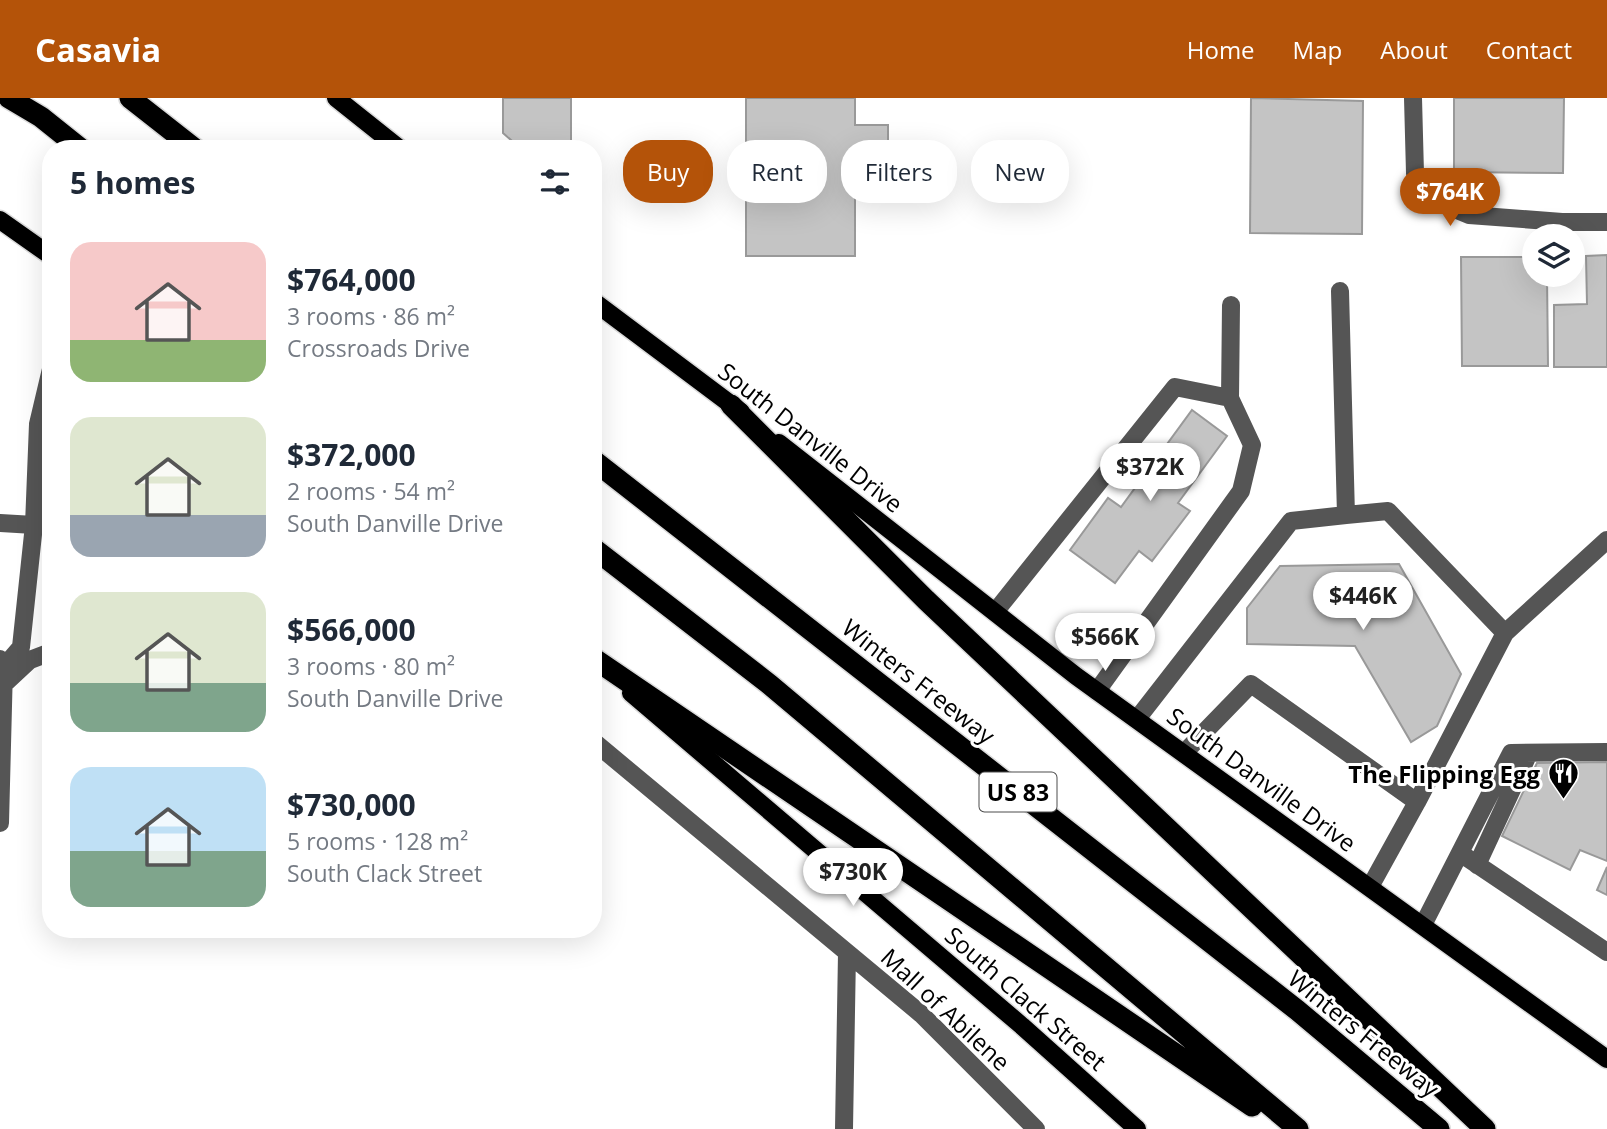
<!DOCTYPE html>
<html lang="en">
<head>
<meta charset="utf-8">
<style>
  body { margin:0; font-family:"Open Sans",sans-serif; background:#f2f2f3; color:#1f2937; height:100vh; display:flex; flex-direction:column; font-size:26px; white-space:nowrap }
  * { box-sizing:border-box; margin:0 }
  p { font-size:23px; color:#747a83 }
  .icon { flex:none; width:38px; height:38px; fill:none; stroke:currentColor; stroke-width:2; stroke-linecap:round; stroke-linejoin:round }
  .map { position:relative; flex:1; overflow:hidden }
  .drawer { position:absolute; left:42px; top:42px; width:560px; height:798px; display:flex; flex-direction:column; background:#fff; border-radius:28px; box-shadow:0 7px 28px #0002 }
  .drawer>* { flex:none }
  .guide { position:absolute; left:623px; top:42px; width:665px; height:63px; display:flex; gap:14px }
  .fabs { position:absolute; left:1522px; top:126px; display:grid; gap:14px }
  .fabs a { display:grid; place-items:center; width:63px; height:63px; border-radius:50%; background:#fff; box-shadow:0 7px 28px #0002; font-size:35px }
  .price { position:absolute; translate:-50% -60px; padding:0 16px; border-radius:24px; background:#fff; color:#222; font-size:23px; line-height:46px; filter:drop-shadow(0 2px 4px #0008) }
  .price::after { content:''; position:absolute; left:50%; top:42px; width:21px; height:16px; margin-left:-10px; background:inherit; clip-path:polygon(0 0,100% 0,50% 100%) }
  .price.active { background:#b45309; color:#fff }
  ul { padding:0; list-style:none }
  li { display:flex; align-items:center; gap:21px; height:175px; padding:0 28px }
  li span { display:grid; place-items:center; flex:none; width:196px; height:140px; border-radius:21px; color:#555 }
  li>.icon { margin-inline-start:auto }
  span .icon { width:84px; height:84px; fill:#fffc; stroke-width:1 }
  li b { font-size:30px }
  h2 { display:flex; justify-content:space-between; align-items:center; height:84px; padding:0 28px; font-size:30px }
  .chip { padding:0 24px; border-radius:28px; background:#fff; box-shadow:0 7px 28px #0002; font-size:24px; line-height:63px }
  .chip.active { background:#b45309; color:#fff }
  header { display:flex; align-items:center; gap:42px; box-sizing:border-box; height:98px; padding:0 35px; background:#b45309; color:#fff }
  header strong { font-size:33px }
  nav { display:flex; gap:38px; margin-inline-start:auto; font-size:24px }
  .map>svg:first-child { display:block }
  .building { fill:#c4c4c4; stroke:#999; stroke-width:2 }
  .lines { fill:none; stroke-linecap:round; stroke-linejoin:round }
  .major-casing { stroke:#dbdbdb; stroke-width:21 }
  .highway-casing { stroke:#dbdbdb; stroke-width:24 }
  .minor { stroke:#555; stroke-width:18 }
  .major { stroke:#000; stroke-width:18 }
  .highway { stroke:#000; stroke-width:21 }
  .labels { text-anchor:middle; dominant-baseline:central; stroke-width:6; stroke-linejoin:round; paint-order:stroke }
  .shield { fill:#fff; stroke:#4c4c4c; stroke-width:2 }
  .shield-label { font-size:23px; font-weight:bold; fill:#000 }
  .street-label { font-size:24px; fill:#000; stroke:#fff }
  .poi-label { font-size:24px; font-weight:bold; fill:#000; stroke:#fff; text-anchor:end }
</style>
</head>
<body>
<header>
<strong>Casavia</strong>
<nav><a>Home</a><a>Map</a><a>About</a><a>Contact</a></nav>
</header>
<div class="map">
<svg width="1607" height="1031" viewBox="0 0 1607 1031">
  <rect width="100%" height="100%" fill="#fff"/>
  <!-- building -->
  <path class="building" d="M503,0H571V51H521L503,35Z
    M746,0H855V27H888V74H855V158H746Z
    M1251,0L1363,3L1362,136L1250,135Z
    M1454,0H1564L1563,75L1454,74Z
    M1607,157V269H1554V207L1587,206L1586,158Z
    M1461,159H1535V177H1547L1548,268H1462Z
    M1192,312L1227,338L1178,405L1190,413L1152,463L1139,453L1115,485L1070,452L1108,400L1121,409Z
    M1399,466L1461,576L1437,628L1411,644L1355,548L1247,546V510L1280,468Z
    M1607,664V763L1580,752L1570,772L1502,738L1537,665Z
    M1607,769V797L1597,792Z"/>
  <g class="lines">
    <defs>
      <path id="major" d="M336,0L400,51
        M0,122L51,158
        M593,203L741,314
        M779,345L1076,578L1607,961
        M631,595L1022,928L1137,1031"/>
      <path id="highway" d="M9,0L41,19L81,51
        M130,0L195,51
        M731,307L926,502L1485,1031
        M593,362L1297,912L1439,1031
        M593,450L769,586L1298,1031
        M593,560L1252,1008"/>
    </defs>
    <!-- major casing -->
    <use href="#major" class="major-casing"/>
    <!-- highway casing -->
    <use href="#highway" class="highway-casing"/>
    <!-- minor -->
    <path class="minor" d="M1413,0L1415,75L1423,98L1469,117L1562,124H1607
      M1340,193L1346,417L1388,413L1505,535L1417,704
      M1230,300L1231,207
      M0,425L34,427
      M995,514L1175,289L1230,300L1252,347L1241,393L1097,593
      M1505,535L1607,442
      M0,561L4,569L0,725
      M4,569L21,549L34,427L38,326L51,271
      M1,589L30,562L51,554
      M1137,621L1291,423L1346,417
      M593,643L921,916L1036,1031
      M1184,655L1251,586L1417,704L1370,789
      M1460,755L1607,854
      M1477,767L1529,655
      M1423,827L1511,655L1607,654
      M844,1031L847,855"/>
    <!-- major -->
    <use href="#major" class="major"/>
    <!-- highway -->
    <use href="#highway" class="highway"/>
  </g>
  <!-- icons -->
  <defs>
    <symbol id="restaurant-pin" viewBox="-11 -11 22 30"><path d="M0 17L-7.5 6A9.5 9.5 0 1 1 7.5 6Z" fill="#000" stroke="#fff"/><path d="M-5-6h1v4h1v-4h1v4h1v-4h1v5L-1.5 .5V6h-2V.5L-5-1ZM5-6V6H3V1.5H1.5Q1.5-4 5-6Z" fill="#fff"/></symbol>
  </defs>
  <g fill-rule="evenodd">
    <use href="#restaurant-pin" x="1546" y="658" width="35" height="47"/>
  </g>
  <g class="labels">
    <!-- shield labels -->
    <rect class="shield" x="979.5" y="674.5" width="77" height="39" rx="5"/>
    <g class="shield-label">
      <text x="1018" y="694">US 83</text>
    </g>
    <!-- street labels -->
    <g class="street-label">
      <text transform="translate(811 339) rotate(38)">South Danville Drive</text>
      <text transform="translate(919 583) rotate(38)">Winters Freeway</text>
      <text transform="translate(1262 681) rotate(36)">South Danville Drive</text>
      <text transform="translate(1026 900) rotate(41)">South Clack Street</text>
      <text transform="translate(946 911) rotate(43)">Mall of Abilene</text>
      <text transform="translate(1364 935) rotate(39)">Winters Freeway</text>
    </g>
    <!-- poi labels -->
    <g class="poi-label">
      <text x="1540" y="675">The Flipping Egg</text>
    </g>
  </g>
</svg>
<div class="fabs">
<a><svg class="icon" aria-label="layers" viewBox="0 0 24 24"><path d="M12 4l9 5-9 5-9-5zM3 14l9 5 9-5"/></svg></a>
</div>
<b class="price active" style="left:1450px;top:130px">$764K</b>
<b class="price" style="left:1150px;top:405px">$372K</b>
<b class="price" style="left:1363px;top:534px">$446K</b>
<b class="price" style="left:1105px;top:575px">$566K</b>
<b class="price" style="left:853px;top:810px">$730K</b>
<div class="guide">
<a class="chip active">Buy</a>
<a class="chip">Rent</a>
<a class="chip">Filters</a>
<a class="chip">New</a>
</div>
<section class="drawer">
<h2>5 homes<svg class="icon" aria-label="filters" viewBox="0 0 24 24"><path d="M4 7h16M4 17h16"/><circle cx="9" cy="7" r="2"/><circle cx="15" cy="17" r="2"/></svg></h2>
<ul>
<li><span style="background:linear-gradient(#f6c9c9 70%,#8fb573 0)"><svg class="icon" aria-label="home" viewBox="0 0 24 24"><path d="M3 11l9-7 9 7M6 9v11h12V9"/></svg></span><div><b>$764,000</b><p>3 rooms · 86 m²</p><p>Crossroads Drive</p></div></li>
<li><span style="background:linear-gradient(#dfe7d0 70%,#9aa5b1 0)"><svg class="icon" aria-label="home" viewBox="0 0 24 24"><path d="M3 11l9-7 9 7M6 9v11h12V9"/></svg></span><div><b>$372,000</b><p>2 rooms · 54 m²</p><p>South Danville Drive</p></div></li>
<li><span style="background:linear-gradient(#dfe7d0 65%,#7fa58c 0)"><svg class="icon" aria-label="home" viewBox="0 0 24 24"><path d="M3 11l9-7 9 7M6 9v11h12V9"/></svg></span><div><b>$566,000</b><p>3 rooms · 80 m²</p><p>South Danville Drive</p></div></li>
<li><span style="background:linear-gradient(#bfe0f5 60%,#7fa58c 0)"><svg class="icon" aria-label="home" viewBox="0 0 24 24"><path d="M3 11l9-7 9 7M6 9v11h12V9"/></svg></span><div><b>$730,000</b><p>5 rooms · 128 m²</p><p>South Clack Street</p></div></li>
</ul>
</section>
</div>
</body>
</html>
